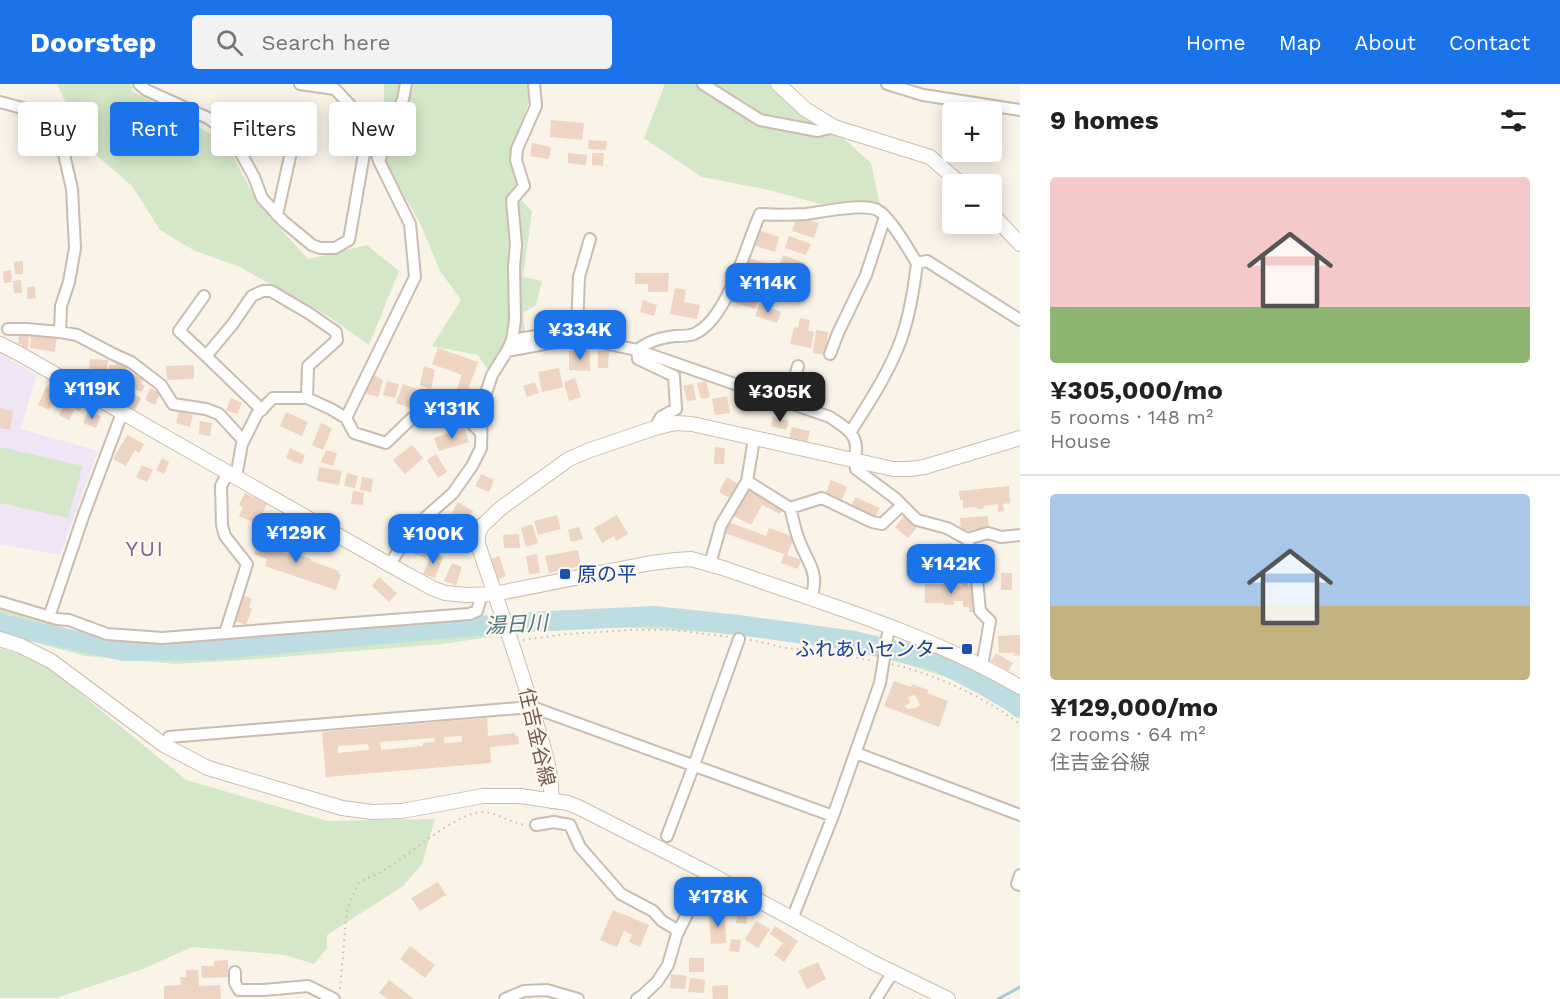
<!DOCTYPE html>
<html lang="en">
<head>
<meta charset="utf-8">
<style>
  body { margin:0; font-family:"Work Sans","Noto Sans JP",sans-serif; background:#f2f2f2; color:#202124; height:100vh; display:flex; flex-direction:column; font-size:22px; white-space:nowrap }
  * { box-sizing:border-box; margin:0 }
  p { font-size:20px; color:#757577 }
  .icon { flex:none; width:33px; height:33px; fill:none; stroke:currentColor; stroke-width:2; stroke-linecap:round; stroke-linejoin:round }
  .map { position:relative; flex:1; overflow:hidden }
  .details { display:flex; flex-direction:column; background:#fff; width:540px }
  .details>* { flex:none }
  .banner { position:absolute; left:18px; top:18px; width:570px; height:54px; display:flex; gap:12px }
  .controls { position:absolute; left:942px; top:18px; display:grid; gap:12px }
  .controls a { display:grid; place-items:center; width:60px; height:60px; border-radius:6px; background:#fff; box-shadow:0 3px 15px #0003; font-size:30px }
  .price { position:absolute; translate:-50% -51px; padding:0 14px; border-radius:12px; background:#1a73e8; color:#fff; font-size:20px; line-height:39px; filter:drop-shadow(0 2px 3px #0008) }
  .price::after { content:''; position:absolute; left:50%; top:36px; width:18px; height:14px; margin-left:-9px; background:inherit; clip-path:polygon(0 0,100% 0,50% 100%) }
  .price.selected { background:#222; color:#fff }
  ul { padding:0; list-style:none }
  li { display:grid; align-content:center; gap:12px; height:318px; padding:0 30px }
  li+li { border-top:2px solid #e0e0e0 }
  li span { display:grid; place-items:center; height:186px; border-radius:6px; color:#555 }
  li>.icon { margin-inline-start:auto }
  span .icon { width:108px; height:108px; fill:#fffc; stroke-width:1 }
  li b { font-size:26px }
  h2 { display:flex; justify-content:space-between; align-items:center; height:72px; padding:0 30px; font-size:26px }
  .tag { padding:0 21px; border-radius:6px; background:#fff; box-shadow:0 3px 15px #0003; font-size:21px; line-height:54px }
  .tag.selected { background:#1a73e8; color:#fff }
  header { display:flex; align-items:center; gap:36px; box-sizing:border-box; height:84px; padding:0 30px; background:#1a73e8; color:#fff }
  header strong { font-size:28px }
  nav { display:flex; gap:33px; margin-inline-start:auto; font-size:21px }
  .search { width:420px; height:54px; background:#f2f2f2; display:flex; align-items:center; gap:15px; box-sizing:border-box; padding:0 21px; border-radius:6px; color:#757577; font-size:22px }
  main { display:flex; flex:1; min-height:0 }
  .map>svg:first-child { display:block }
  .education { fill:#f0e5f7 }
  .green { fill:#d4e7c8 }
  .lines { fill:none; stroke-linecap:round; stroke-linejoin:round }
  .stream { stroke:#a6ccd3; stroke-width:3 }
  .river { stroke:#bedde2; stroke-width:20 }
  .building { fill:#edd4c3; fill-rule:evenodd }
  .street-casing { stroke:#cbbcaf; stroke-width:14 }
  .secondary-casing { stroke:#cebcad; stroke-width:16 }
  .path { stroke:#d2b7a6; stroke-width:2; stroke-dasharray:1.5 4.5; stroke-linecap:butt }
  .street { stroke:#fff; stroke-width:10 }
  .secondary { stroke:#fff; stroke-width:14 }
  .transit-dot { fill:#1a4fb4; stroke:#fdf7ee; stroke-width:2 }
  .labels { text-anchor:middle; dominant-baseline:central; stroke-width:4.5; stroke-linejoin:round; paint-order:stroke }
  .transit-label { font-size:20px; fill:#164399; stroke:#fdf7ee; text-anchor:start }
  .street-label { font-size:20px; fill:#725b4f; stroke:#fdf7ee }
  .water-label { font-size:21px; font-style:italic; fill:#4b7983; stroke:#fdf7ee }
  .quarter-label { font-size:22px; letter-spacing:1.5px; fill:#81668e; stroke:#fdf7ee }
</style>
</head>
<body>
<header>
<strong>Doorstep</strong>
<div class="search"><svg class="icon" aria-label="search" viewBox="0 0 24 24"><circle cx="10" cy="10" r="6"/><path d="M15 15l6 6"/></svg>Search here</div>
<nav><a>Home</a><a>Map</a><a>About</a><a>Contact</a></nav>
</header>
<main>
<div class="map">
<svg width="1020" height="915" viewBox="0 0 1020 915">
  <rect width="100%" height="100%" fill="#faf3e8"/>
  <!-- education -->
  <path class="education" d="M0,269L36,291L21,345L98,367L60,471L0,460Z"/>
  <!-- green -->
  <path class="green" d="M57,0H131L132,7L226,58L258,120L308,175L367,161L399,187L369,261L328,232L238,182L195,167L160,146L132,102L80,57L72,32Z
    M384,0H527L529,17L511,67L520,115L532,127L523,193L542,197L536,221L523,229L525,248L489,288L478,271L432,262L461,216L440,187L420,139L385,78Z
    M665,0H783L871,79L880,121L820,120L769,106L702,93L644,54Z
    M0,363L83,382L68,434L0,419Z
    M0,523L77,548L139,560L289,546L385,542L477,535L528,534L575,528L649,525L728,533L864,550L928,563L983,587L1020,609V633L1014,628L964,599L874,570L809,558L706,548L616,543L517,549L442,560L245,576L176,580L86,572L48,562L0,547Z
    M0,564L41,577L186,696L328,737L435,735L422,780L403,802L327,851V864L314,880L285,871L192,863L143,885L56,914H0Z"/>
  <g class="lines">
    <!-- stream -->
    <path class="stream" d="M998,915L1020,903"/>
    <!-- river -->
    <path class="river" d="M0,539L17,544L124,567L210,566L448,544L548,537L654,532L739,541L854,557L937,577L980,599L1012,618L1020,624"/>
  </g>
  <!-- building -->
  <path class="building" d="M551,36L584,39L582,56L550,53Z
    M589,56L607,57L606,66L588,65Z
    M532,59L551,63L549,75L530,72Z
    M568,69L587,71L586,81L568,79Z
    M592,69H604L603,82L592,81Z
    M797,132L819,139L814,154L792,147Z
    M758,146L779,153L775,168L753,161Z
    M789,152L811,160L806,171L785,164Z
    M783,171L805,179L801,190L779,183Z
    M749,174L771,181L766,196L745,189Z
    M23,177V190H15L14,178Z
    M11,186L12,198L4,199L3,187Z
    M635,189H669L668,208H648V200H635Z
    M785,189L807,197L802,208L781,201Z
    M21,196L22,209H14L13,197Z
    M35,202L36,214L27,215V203Z
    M675,204L686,206L684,218L700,221L697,235L670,230Z
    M737,206L759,214L755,225L733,218Z
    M643,216L657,221L654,232L640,228Z
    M759,220L781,228L777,239L755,232Z
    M800,234L810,236L808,247L814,248L811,264L790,260L794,243L798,244Z
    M816,246L828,248L825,271L813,269Z
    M19,249L29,250L28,264H21L22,260H18Z
    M31,249L57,252L55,268L30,264Z
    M438,264L478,278L464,317L454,313L462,291L432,280Z
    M569,267H590V287L569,286Z
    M598,267H609L608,284H598Z
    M90,275L108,276L106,293H100V290L89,289Z
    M116,278H120V281H127V291L109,290V281H116Z
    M194,281V295L167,296L166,282Z
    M424,282L435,286L431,305L420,301Z
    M559,284L563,303L542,308L538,288Z
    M132,290L144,295L141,300L145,302L142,308L127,301Z
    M373,291L383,296L378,313L366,310Z
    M575,294L581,313L569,317L564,298Z
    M387,297L399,300L395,314L383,311Z
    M706,297L710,313L701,315L697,299Z
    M535,298L539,309L527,313L523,302Z
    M403,300L417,305L411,324L396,319Z
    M693,300L696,316L687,317L683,302Z
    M46,303L57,307L49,326L38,321Z
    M150,304L160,309L155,321L145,316Z
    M132,310L141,314L135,326L127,322Z
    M69,312L84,318L80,327L65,321Z
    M727,312L730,329L715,331L712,315Z
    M231,314L242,319L237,330L226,326Z
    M64,321L74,326L69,336L59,331Z
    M0,324L13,327L10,346L0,344Z
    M88,327L101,332L96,344L83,339Z
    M179,327L193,331L190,343L176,339Z
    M286,328L308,338L302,352L280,342Z
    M773,333L789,337L786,346L771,342Z
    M200,337L212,339L210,352L199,350Z
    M321,339L332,344L323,366L312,361Z
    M792,343L810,347L807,359L789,355Z
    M464,344L469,358L439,367L434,354Z
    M127,351L144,360L139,369L135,366L126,382L113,375Z
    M412,361L423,374L405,390L393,376Z
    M715,363L725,364L724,380H714Z
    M290,364L305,371L301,381L286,374Z
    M326,366L337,369L333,382L321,378Z
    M436,370L447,388L438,394L427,376Z
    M162,374L169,378L164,390L156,386Z
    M142,381L153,386L147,398L136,393Z
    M319,383L342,387L339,401L317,397Z
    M347,389L358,392L355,404L344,402Z
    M481,390L494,396L489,408L475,402Z
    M362,393L373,395L371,408L360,406Z
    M727,393L738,400L730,414L719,408Z
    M831,396L847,403L841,418L825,411Z
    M1009,402L1010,419L1003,420L1004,427L998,428V420L983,422L984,424L977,425V423L963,424V416H960L959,407Z
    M746,403L784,423L780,430L762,421L751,441L732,431Z
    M353,407L364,409L363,421L351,420Z
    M245,409L267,420L257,440L239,432L243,423L239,421Z
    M855,413L880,424L875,433L851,423Z
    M458,418L473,427L466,438L451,430Z
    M268,429L279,433L274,445L263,440Z
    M557,431L561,445L538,451L534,437Z
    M617,431L628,450L616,457L614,452L602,459L594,444Z
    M905,431L918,442L908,454L895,443Z
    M988,432L989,444L961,447L960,434Z
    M726,437L766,452L769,444L794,453L787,471L801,476L798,485L781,479L784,470L722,448Z
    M532,440L538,459L526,463L521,444Z
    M579,443L583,455L571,458L568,446Z
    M258,447L269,451L265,462L288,470L289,467L311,475V477L339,487L338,489L341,491L336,506L265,482L267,475L254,470L257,461L253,460Z
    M519,450L520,464H504L503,451Z
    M418,458L429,462L425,474L414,470Z
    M952,459V475L935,476V460Z
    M578,466L581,482L549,489L545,472Z
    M433,468L443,473L435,494L423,490Z
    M537,470L540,489L529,490L526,472Z
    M499,472L506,492L498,495L491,475Z
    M452,479L462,483L456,501L444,497Z
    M919,481L941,482L940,497H936V494L918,492Z
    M1001,489H1012V506H1001Z
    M379,493L397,509L389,518L372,502Z
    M962,497H968V502H974L976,528H969V523H963V517H954V521H944V519H925V500H954V502H962Z
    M243,511L252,515L249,523L252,525L246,541L233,536Z
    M1020,551V571L1014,572V569H999L998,552Z
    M996,569L1013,579L1008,587L991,577Z
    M894,597L911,603L912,600L928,606L927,609L948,617L939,643L884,622ZM915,611L920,621L916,624L907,625L904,622L910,619L908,613Z
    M487,634L488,652L515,649V652H518L519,660L490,663L491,679L326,693L322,648ZM462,652V658L444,659V653ZM434,654L435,658L423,659V662L381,666L380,658ZM368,660L369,666L338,669V662Z
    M438,798L446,811L420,827L411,814Z
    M613,826L649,841L640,863L629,858L632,851L624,847L617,863L600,856Z
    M738,827L748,828L746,840L736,839Z
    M725,828L726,859L711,860L709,829Z
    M756,837L770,845L758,864L745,856Z
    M775,842L798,857L784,878L774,871L783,859L770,850Z
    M731,855L741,856L739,868L729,867Z
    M410,862L435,881L425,894L400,875Z
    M689,874H704V888H689Z
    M228,876V893L202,894L201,882H214V877Z
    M818,878L826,895L807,905L798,887Z
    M186,886H198L199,902L220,901L221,915H164V902L181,901L180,893H186Z
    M671,890L687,892L685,905L670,904Z
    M690,894L705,896L704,909L688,908Z
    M389,896L414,915H388L379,909Z
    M728,901V915H713L712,902Z"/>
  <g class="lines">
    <defs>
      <path id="street" d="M139,0L146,6L208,34L236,55L237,62L254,93L262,114L283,137L312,161L320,164H335L349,156L368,47
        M300,0L335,5L362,34L368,43L379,77L410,140L415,193L346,334
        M703,0L760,36L818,47L834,43
        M887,0L923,11L1020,26
        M0,18L30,26L64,70L72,105L75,164L69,198L61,222L60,248
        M231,52L293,61
        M379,77L403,15L406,0
        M277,131L299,32
        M204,212L179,247L206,272
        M8,245H27L60,248L77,251L113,270L131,278L161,301L173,320L206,325L219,330L243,356
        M512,256L577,245L579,193L590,155
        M637,266C650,257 659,254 675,252C681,252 689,252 694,250C728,235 745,163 760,130C775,131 790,131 806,130C822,128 867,118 879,127C892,136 908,165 917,179L927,177L1020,236
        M637,266L638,275L674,292L676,325L661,333L655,344
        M507,267L555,258L590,256L637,266L830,333C842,342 857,348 856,366C855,373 854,378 856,385L895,414L917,436L947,444L967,455L975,475L980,527L990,537L982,582
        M830,270L838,249L866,191L885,133
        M788,318L798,282
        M456,323L481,349
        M262,326L206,272L232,241L252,212L263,207H271L310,230L336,248L337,256L308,282L307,314
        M851,347C870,317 890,287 902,253C910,229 914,204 917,179
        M754,355L747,397L790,424
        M236,393L242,360L257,330L273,314H307L331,325L346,334L354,349L386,359L412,334L456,323L482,321
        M967,455L988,449L1001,453L1020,451
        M710,480L721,441L747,397
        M390,481L405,455L426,433L453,409L472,382L481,364L482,321L492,291L507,267L512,256L515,236L514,183L516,161L512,116L524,102L516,76L517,65L536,22L534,0
        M811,515C820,488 808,480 799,456C795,446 793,434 790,424L822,414L872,438L882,440L902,421
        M0,518L57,535L69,536L107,550L162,554L469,530L477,527L482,510
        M49,533L84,430L122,329
        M225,549L247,480L225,452L222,441L221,402L228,388
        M164,661L169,653L532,623L833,732
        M856,669L1020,731
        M536,741L554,738L570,741L580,763L621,810L653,827L662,837L679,847
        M667,752L694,681L739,555
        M1020,791L1017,800L1020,801
        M792,835L833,732L880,599L889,543
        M235,888V899L239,906H264L308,902L334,915
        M505,915L524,907L547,906L578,915
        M637,915L642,912L657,898L668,881L677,850L708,789
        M876,915L893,888"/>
      <path id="secondary" d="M778,0L805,25L834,43L930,73L961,100
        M992,130L1020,160
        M0,260L18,269L390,481L432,504L445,509L467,511L494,510L651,479L676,476L691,475L723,484C822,519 929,550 1020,603
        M0,555L21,562L51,577L164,661L208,684L342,724L372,728L402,727L483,712H520L568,719L580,724L708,789L872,878L948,915
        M551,717C553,689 543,662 535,635C519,576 497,518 478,460V450L482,442L501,424L569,375L590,366L655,344L675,339L692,340L893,385H910L924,383L1020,354"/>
    </defs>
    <!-- street casing -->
    <use href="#street" class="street-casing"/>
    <!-- secondary casing -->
    <use href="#secondary" class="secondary-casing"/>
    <!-- path -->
    <path class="path" d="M523,556L566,550L632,546H674L730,553
      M750,556L770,560L786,564L827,568L874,577
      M892,580C937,591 982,612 1020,640
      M340,905L347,825L359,798C367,794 376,791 384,786C407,773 458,727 483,728C498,729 512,740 527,741"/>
    <!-- street -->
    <use href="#street" class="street"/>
    <!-- secondary -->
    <use href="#secondary" class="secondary"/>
  </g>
  <!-- markers -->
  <g class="transit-dot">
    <rect x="559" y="484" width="12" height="12" rx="3"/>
    <rect x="961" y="559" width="12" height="12" rx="3"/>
  </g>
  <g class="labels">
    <!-- transit labels -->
    <g class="transit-label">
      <text x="577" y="490">原の平</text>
      <text x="955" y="565" text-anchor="end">ふれあいセンター</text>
    </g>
    <!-- street labels -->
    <g class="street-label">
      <text transform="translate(537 653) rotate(77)">住吉金谷線</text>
    </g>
    <!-- water labels -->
    <g class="water-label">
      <text transform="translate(516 540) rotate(-3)">湯日川</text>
    </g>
    <!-- quarter labels -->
    <g class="quarter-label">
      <text x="145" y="464">YUI</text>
    </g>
  </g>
</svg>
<div class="controls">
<a>+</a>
<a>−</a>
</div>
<b class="price" style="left:768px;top:230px">¥114K</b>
<b class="price" style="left:580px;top:277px">¥334K</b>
<b class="price" style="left:92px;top:336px">¥119K</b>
<b class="price selected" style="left:780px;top:339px">¥305K</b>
<b class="price" style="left:452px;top:356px">¥131K</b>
<b class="price" style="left:296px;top:480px">¥129K</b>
<b class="price" style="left:433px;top:481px">¥100K</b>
<b class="price" style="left:951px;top:511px">¥142K</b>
<b class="price" style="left:718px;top:844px">¥178K</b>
<div class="banner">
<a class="tag">Buy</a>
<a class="tag selected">Rent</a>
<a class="tag">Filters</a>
<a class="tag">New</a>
</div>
</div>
<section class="details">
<h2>9 homes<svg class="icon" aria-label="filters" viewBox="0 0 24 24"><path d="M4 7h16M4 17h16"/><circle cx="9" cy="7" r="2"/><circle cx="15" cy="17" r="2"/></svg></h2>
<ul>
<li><span style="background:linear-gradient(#f6c9c9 70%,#8fb573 0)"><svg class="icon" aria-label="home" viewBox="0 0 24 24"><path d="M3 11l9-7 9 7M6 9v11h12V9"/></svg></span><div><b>¥305,000/mo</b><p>5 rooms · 148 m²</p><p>House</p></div></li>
<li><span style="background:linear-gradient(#a9c7e8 60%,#c2b280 0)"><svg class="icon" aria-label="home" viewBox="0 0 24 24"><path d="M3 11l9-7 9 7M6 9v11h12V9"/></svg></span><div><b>¥129,000/mo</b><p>2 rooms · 64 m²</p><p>住吉金谷線</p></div></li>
</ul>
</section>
</main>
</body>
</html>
